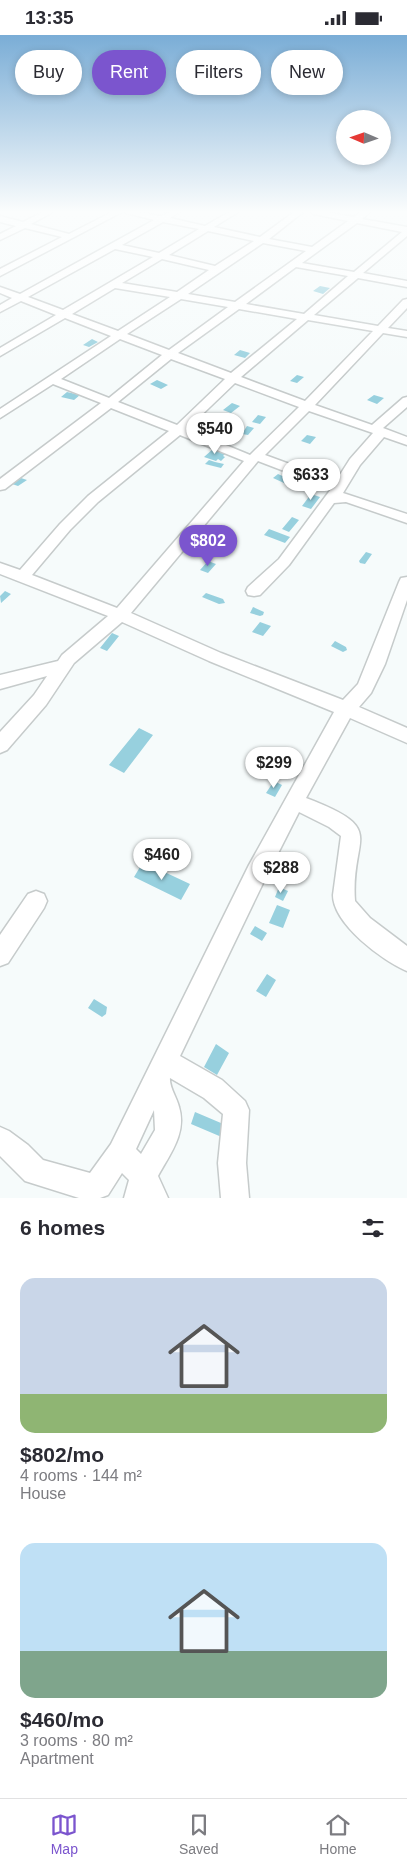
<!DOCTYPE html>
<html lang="en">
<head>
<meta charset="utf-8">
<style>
  body { margin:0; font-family:Helvetica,sans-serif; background:#f7f7f7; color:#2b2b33; height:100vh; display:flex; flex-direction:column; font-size:19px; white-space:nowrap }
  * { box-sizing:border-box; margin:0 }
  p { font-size:16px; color:#7c7c81 }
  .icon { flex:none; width:28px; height:28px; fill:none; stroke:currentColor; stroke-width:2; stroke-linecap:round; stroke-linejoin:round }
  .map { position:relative; height:1163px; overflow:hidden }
  .sheet { display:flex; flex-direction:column; background:#fff; flex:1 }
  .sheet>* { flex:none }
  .banner { position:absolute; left:15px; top:15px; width:378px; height:45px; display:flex; gap:10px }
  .needle { width:32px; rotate:272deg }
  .buttons { position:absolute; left:336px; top:75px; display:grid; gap:10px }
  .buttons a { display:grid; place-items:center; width:55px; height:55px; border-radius:50%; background:#fff; box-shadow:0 2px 8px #0003; font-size:25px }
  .price { position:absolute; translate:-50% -42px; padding:0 11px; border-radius:18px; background:#fff; color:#222; font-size:16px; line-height:32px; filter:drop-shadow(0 1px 2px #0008) }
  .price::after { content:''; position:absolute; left:50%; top:30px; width:15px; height:11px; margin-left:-8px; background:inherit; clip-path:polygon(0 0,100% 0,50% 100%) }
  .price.active { background:#7b55ce; color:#fff }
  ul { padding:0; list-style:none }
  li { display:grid; align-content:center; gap:10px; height:265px; padding:0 20px }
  li span { display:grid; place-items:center; height:155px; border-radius:15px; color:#555 }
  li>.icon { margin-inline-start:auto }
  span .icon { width:90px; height:90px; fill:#fffc; stroke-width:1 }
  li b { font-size:21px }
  h2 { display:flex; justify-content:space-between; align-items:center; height:60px; padding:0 20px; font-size:21px }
  .chip { padding:0 18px; border-radius:22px; background:#fff; box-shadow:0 2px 8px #0003; font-size:18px; line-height:45px }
  .chip.active { background:#7b55ce; color:#fff }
  .status { display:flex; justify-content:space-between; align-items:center; height:35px; padding:0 25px; background:#fff; direction:ltr }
  .status svg { height:14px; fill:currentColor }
  .tab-bar { display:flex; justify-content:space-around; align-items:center; height:70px; border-top:1px solid #e1e1e2; background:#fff; font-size:14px; color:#7c7c81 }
  .tab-bar a { display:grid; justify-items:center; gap:2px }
  .tab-bar .active { color:#7b55ce }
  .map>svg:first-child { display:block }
  .building { fill:#97d0de }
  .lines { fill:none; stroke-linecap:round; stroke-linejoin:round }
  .minor-casing { stroke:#c6cbcb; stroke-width:3 }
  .minor { fill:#fff; fill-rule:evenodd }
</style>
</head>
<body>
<div class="status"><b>13:35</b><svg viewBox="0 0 49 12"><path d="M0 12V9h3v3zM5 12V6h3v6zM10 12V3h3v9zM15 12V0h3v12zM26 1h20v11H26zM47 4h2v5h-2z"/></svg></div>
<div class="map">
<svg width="407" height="1163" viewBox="0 0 407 1163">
  <rect width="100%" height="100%" fill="#f6fbfb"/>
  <!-- building -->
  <path class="building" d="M320,251L330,253L323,259L313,256Z
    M92,304L98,307L89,312L83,310Z
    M240,315L250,318L245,323L234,320Z
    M297,340L304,342L297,348L290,346Z
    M157,345L168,350L161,354L150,349Z
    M67,357L80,360L74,365L61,362Z
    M374,360L384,363L377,369L367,365Z
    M232,368L240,371L231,378L223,375Z
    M258,380L266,382L260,389L252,387Z
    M247,391L254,393L248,400L242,399Z
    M307,400L316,402L310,409L301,406Z
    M213,414L225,419L223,421L225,422L221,426L218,424L216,426L204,422Z
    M209,425L215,427L224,429L221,433L205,429Z
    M278,439L300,449L295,453L273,443Z
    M21,443L27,445L18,451L12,449Z
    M311,459L320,462L311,474L302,471Z
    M292,482L299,485L289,497L282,494Z
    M269,494L290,502L285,508L264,500Z
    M366,517L372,519L365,529L360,528L359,526Z
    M208,526L216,529L208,538L200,535Z
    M5,556L11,559L1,568L0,561Z
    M206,558L223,564L225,568L219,569L202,562Z
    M253,572L264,577L263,580L260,581L250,578Z
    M260,587L271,591L263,601L252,597Z
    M112,598L119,601L107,616L100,613Z
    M335,606L346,612L347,615L343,617L331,611Z
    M139,693L153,700L124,738L109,730Z
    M274,746L282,750L275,762L266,758Z
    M143,827L190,849L181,865L134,842Z
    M279,852L288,856L283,866L275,862Z
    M277,870L290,875L283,893L269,888Z
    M255,891L267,898L262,906L250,899Z
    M267,939L276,945L266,962L256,956Z
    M94,964L107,972L106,979L102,982L88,973Z
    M216,1009L229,1018L217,1040L204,1032Z
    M195,1077L228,1091L224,1103L191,1089Z"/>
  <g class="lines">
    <defs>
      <path id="minor" d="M43,177H53L31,189L69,199L112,177H122L0,241V234L62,202L25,193L0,205V199L16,191L0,187V181L23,187Z
        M123,177H138L161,181L169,177H179L170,183L205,191L229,177H238L214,192L260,202L294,177H303L269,204L312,212L348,186L314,179L310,177H326L354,182L361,177H370L362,184L407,192V201L363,238L407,246V252L358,243L314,280L378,291L403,265L407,264V273L388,293L407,296V302L383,298L315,370L372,390L403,363L407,362V372L383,393L407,402V410L384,402L360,430L343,458L407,479V488L346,467L334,468L289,530L260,560L254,561L248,560L246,556L248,552L279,524L331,454L258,426L131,578L221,618L343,665L358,649L399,547L401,543L407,542V565L385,629L371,658L359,672L407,693V708L350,683L306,763C390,795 350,800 355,866L370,883L407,911V936C383,926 333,889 333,860L341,801L329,792L299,777L265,844L180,1021L222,1045L245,1066L249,1075L246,1128L249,1163H221L218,1128L223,1079L204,1063L170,1043C169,1052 177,1063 179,1072C187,1098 170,1119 158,1141L168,1163H124L129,1145L122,1138L108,1160L100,1163H79L25,1146L0,1121V1092L9,1096L28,1110L43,1125L90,1138L111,1109L249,830L334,677L209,626L122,587L74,628L46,670L7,715L0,718V697L34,660L47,641L0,654V640L58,626L62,620L108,581L0,539V528L20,535L60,489L88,461L169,396L111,373L5,454L0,455V444L101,368L53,349L0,383V374L111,301L65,283L0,321V313L56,280L21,266L0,277V270L12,263L0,258V252L20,259L154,185ZM163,187L199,194L159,218L122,210ZM357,188L402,197L354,237L302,228ZM208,196L254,206L215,231L169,220ZM263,208L306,216L235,267L188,259ZM115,214L153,222L63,275L28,262ZM162,224L209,235L177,257L122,248ZM296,232L348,241L304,279L246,269ZM115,253L170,262L118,296L72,279ZM181,264L228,272L169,315L127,299ZM239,274L297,284L231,338L178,318ZM308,285L373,296L305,366L241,342ZM120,304L162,320L109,363L61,344ZM171,324L225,344L177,390L118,367ZM235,348L299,372L250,420L187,394ZM309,376L373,398L350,424L336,446L265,420ZM180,400L244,426L117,573L32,540L70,495L98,467ZM154,1075L155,1095L141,1119L136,1114Z
        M36,856L44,859L47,866L44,873L8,928L0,931V900L28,859Z"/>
    </defs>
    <!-- minor casing -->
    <use href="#minor" class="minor-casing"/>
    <!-- minor -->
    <use href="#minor" class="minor"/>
  </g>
  <!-- sky -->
  <linearGradient id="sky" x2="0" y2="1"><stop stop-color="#7aadd6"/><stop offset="0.52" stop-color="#fbfdfd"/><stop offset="1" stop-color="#fbfdfd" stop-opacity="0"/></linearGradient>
  <rect width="407" height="340" fill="url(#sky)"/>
</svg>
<div class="buttons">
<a><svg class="needle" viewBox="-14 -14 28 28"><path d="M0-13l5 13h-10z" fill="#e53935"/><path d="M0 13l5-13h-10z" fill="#7c7c81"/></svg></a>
</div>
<b class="price" style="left:215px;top:420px">$540</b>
<b class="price" style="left:311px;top:466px">$633</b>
<b class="price active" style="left:208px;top:532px">$802</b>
<b class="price" style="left:274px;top:754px">$299</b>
<b class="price" style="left:162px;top:846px">$460</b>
<b class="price" style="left:281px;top:859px">$288</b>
<div class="banner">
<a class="chip">Buy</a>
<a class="chip active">Rent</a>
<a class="chip">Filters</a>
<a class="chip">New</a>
</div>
</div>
<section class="sheet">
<h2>6 homes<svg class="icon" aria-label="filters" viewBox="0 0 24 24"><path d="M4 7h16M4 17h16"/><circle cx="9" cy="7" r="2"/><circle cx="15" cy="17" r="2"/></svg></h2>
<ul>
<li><span style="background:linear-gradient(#c9d6e8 75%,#8fb573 0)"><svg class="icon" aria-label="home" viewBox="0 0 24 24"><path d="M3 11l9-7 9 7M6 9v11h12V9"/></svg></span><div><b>$802/mo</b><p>4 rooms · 144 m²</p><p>House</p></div></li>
<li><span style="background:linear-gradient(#bfe0f5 70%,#7fa58c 0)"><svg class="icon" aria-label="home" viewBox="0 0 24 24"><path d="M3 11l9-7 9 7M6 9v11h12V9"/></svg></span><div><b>$460/mo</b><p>3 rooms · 80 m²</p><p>Apartment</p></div></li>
</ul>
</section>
<nav class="tab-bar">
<a class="active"><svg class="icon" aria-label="map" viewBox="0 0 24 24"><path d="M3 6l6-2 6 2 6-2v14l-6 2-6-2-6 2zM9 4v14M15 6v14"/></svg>Map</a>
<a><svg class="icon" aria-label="saved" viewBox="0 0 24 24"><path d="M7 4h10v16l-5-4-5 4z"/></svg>Saved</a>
<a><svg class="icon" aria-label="home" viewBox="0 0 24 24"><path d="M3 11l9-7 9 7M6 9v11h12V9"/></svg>Home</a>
</nav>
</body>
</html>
